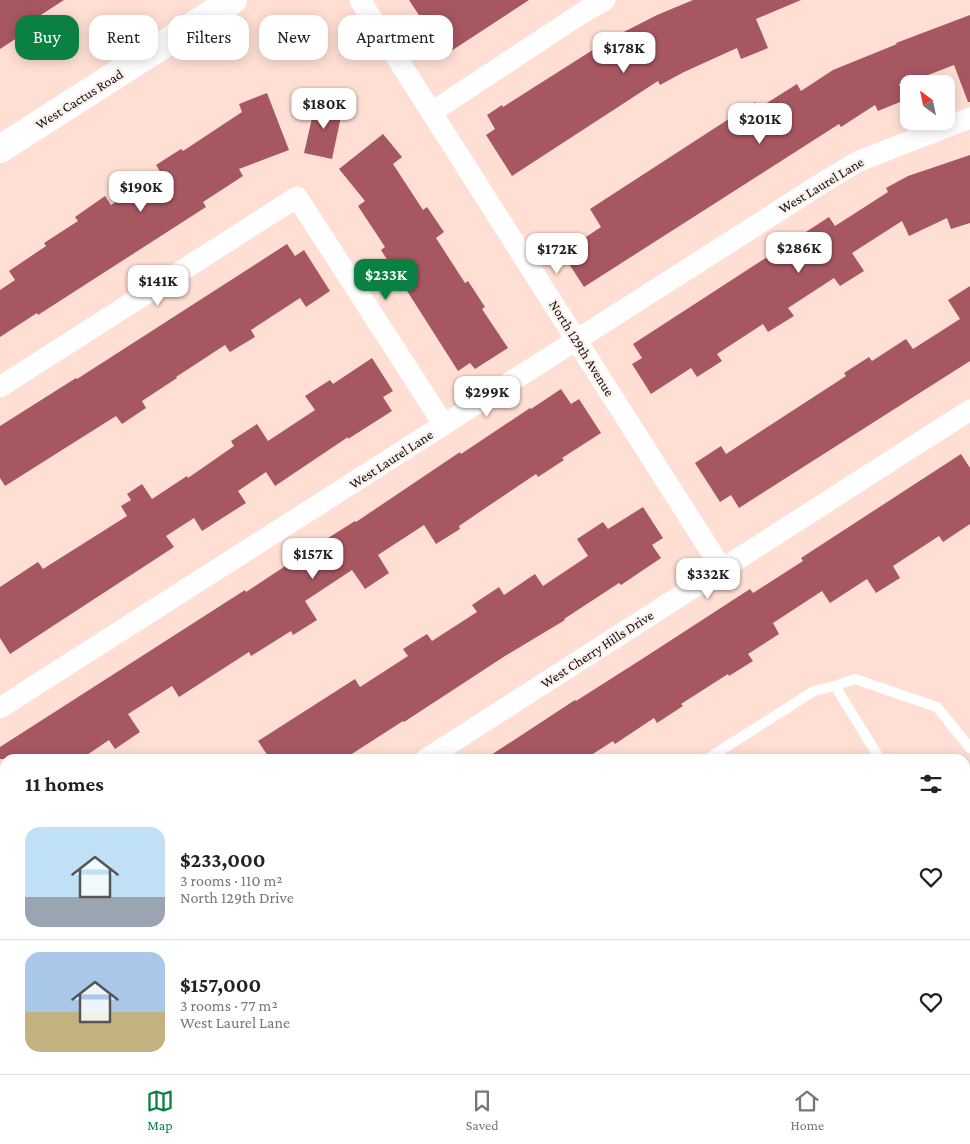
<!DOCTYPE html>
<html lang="en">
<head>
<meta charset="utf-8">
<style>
  body { margin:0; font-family:"Crimson Pro",serif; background:#f2f2f2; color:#222; height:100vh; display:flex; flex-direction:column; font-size:19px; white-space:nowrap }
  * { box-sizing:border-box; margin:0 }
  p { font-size:16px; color:#767676 }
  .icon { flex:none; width:28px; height:28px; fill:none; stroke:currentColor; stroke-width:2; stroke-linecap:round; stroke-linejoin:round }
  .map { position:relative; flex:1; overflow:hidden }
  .side { position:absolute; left:0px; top:754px; width:970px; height:321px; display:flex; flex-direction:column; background:#fff; border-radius:15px 15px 0 0; box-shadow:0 2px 12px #0003 }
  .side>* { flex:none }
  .banner { position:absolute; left:15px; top:15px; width:500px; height:45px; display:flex; gap:10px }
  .needle { width:32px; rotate:327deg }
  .tools { position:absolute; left:900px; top:75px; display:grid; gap:10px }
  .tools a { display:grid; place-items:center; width:55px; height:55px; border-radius:10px; background:#fff; box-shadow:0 2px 12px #0003; font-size:25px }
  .price { position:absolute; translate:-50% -42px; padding:0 11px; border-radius:10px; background:#fff; color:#222; font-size:16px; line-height:32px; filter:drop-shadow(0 1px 2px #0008) }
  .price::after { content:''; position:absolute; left:50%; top:30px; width:15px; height:11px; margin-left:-8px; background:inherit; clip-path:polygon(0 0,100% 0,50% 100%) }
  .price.on { background:#0b8043; color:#fff }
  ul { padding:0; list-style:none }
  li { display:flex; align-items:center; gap:15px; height:125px; padding:0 25px }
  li+li { border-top:1px solid #e0e0e0 }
  li span { display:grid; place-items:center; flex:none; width:140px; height:100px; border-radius:15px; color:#555 }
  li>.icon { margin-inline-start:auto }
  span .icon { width:60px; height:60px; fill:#fffc; stroke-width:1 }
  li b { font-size:21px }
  h2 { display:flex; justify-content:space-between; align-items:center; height:60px; padding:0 25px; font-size:21px }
  .pill { padding:0 18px; border-radius:15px; background:#fff; box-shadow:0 2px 12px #0003; font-size:18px; line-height:45px }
  .pill.on { background:#0b8043; color:#fff }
  .tabs { display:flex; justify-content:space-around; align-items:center; height:70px; border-top:1px solid #e0e0e0; background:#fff; font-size:14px; color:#767676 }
  .tabs a { display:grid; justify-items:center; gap:2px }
  .tabs .on { color:#0b8043 }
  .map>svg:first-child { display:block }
  .building { fill:#a75761 }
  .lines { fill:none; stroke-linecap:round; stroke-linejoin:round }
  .lane { stroke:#fff; stroke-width:10 }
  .street { stroke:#fff; stroke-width:21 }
  .secondary { stroke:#fff; stroke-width:28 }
  .labels { text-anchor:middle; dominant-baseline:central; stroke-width:4.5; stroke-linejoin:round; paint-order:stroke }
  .street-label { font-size:14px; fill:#180b07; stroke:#faf2ef }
</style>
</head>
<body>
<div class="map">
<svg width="970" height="1074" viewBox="0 0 970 1074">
  <rect width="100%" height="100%" fill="#ffdfd4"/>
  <!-- building -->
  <path class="building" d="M0,0H64L19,29L23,34L0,49Z
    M409,0H529L445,55Z
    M693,0H801L756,19L768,48L741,59L737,48L684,72L660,85L658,81L512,176L486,135L495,129L487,115L502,105L503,107L610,39L657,15Z
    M970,15V102H968L954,65L923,77L925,84H899L905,100L878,111L875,105L841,127L839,124L584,287L562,253L601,227L590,209L755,102L759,108L797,84L801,91L833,70L897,44L896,43Z
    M267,93L289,150L239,169L243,176L203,202L206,207L38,315L37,313L0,337V290L15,280L9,271L46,246L44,243L78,221L75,217L105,196L111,205L161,173L156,165L181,149L183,151L242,112L239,104Z
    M316,101L343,107L332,159L304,153Z
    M383,134L402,157L393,164L423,210L427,207L444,232L436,238L465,283L468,281L485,307L482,309L508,348L475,369L470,363L458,371L381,250L385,247L358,206L365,201L339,169Z
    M970,155V223L951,229L947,218L909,236L902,221L852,253L864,271L840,286L834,278L788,308L794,316L768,332L763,324L717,354L722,361L697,377L691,368L651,394L632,364L642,358L633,344L829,217L835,226L888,192L886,188L908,176Z
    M287,244L295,256L304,250L330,291L306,307L300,298L251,330L255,337L230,352L225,345L176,377L177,378L142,401L146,408L122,424L116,416L5,486L0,478V426L76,378L77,379Z
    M970,286V361L739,508L731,495L720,502L695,463L721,446L726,454L846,376L844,373L869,357L872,361L906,339L913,349L960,319L948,300Z
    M372,358L393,391L383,397L392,411L348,439V437L275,486L266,472L238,491L246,503L202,531L194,518L166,536L174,547L10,654L0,638V587L38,562L43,569L127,516L121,506L131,500L127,494L142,484L152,499L187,476L188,478L234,446L231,441L257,424L268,441L315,410L305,396L330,380L333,384Z
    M561,389L571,404L579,399L601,433L562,458L564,460L538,477L536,474L484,509L459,526L460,529L436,544L424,525L378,555L389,573L365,589L352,570L305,601L317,620L293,635L291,631L251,656L249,652L179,697L172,686L128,714L140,732L115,749L109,740L81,759H0V747L245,590L246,592L317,545L355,521L356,522L460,452L461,454L530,408L531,409Z
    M961,454L970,468V524L943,542L939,536L893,566L900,578L876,593L867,579L830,603L822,591L773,623L779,634L748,654L753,661L729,676L728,674L681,704L683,706L657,723L654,718L615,744L613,741L585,759H485L575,700L576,701L642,659L750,589L753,593L803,561L801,558Z
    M643,507L663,538L652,545L661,558L621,585L619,583L564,619L565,620L505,656L404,722L403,721L344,759H270L258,741L355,679L360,687L408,656L403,649L427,634L432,641L477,612L472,605L499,587L504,595L535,574L543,586L588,556L577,539L603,522L608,529Z"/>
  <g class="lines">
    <!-- lane -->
    <path class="lane" d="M835,686L855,679L937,707L970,748
      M707,759L814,691L835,686L880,759
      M965,893L967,896L965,918
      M208,1074L214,1070
      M722,1074L728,1070"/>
    <!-- street -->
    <path class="street" d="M360,0L722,569
      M432,112L582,13L605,0
      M0,387L297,197L444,425
      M0,708L827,180L859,161L970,118
      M426,759L970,410
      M0,1031L5,1028"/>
    <!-- secondary -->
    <path class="secondary" d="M0,149L233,0"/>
  </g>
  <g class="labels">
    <!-- street labels -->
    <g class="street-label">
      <text transform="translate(79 99) rotate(-32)">West Cactus Road</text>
      <text transform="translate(821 185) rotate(-31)">West Laurel Lane</text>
      <text transform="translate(582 348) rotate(58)">North 129th Avenue</text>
      <text transform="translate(391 459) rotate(-33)">West Laurel Lane</text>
      <text transform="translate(597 649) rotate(-33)">West Cherry Hills Drive</text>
    </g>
  </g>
</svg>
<div class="tools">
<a><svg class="needle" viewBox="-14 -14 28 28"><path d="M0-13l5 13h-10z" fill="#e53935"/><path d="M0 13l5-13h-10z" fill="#767676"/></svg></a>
</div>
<b class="price" style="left:624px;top:74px">$178K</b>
<b class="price" style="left:324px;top:130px">$180K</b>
<b class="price" style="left:760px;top:145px">$201K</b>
<b class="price" style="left:141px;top:213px">$190K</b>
<b class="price" style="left:799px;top:274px">$286K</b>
<b class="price" style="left:557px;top:275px">$172K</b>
<b class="price on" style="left:386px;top:301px">$233K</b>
<b class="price" style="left:158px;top:307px">$141K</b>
<b class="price" style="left:487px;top:418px">$299K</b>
<b class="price" style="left:313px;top:580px">$157K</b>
<b class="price" style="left:708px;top:600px">$332K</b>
<div class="banner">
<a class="pill on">Buy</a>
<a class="pill">Rent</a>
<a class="pill">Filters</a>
<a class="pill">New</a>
<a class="pill">Apartment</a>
</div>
<section class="side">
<h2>11 homes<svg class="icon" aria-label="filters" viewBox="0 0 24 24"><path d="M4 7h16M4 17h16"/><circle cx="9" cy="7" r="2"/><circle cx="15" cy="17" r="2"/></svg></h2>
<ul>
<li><span style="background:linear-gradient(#bfe0f5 70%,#9aa5b1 0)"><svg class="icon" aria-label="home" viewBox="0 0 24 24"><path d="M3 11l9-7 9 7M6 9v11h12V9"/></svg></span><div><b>$233,000</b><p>3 rooms · 110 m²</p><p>North 129th Drive</p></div><svg class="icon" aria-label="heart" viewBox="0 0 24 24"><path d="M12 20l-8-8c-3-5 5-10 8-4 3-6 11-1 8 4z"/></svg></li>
<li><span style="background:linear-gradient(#a9c7e8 60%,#c2b280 0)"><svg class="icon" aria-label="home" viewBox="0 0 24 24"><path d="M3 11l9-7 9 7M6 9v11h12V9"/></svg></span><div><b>$157,000</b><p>3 rooms · 77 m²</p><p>West Laurel Lane</p></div><svg class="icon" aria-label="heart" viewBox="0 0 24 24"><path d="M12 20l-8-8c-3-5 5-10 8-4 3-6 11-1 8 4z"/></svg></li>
</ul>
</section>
</div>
<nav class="tabs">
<a class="on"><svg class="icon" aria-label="map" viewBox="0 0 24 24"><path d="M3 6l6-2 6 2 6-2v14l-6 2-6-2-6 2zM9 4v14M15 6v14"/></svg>Map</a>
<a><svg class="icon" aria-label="saved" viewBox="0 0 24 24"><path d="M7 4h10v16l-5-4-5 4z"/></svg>Saved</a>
<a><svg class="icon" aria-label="home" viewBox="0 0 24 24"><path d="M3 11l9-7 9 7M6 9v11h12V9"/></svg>Home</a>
</nav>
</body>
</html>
